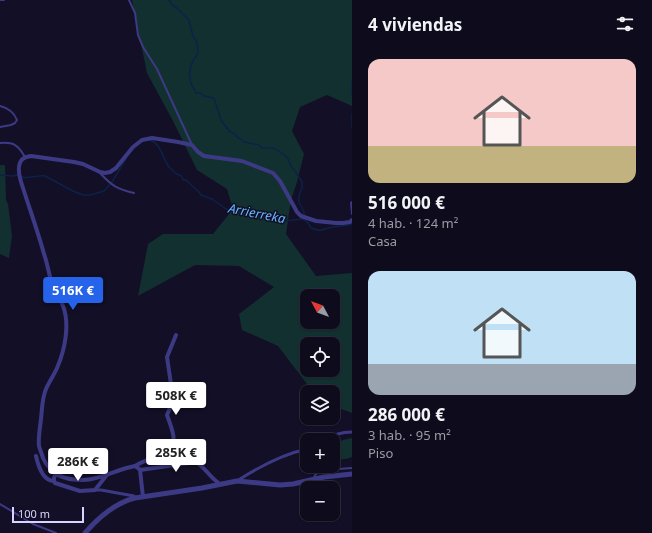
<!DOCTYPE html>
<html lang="es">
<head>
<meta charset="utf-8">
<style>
  body { margin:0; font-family:"Noto Sans",sans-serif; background:#171425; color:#f1f3f6; height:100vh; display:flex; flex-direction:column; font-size:15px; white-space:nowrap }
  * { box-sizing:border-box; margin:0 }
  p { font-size:13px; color:#9b9ba3 }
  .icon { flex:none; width:22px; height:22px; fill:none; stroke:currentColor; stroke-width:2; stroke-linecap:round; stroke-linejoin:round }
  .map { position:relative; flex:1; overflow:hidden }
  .sheet { display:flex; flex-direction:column; background:#0e0b1c; width:300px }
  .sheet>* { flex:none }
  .needle { width:26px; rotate:311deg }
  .tools { position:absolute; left:300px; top:289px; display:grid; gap:8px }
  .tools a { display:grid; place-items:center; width:40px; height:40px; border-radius:8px; background:#0e0b1c; box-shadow:0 1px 3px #0004,0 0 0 1px #2e2b3b; font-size:20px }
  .scale { position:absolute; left:12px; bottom:10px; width:72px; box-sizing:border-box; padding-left:4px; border:2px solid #d9d4ff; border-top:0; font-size:11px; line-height:14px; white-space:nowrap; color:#d9d4ff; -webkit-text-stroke:3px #130f26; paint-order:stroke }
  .price { position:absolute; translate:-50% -34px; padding:0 9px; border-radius:4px; background:#fff; color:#222; font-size:13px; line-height:26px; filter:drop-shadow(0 1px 2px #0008) }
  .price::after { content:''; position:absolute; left:50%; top:24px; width:12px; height:9px; margin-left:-6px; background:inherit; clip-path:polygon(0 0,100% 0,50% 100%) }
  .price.current { background:#2563eb; color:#fff }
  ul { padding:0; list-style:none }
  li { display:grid; align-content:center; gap:8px; height:212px; padding:0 16px }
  li span { display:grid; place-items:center; height:124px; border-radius:12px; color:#555 }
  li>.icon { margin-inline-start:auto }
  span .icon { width:72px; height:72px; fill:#fffc; stroke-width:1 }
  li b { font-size:17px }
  h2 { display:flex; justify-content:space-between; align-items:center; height:48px; padding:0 16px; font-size:17px }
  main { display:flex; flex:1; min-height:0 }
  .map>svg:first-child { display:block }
  .green { fill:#12302f; fill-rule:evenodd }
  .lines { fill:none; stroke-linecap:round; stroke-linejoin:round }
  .stream { stroke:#0c2248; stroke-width:1.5 }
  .service { stroke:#3d3a85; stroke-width:2 }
  .pedestrian { stroke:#3d3a85; stroke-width:3 }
  .minor { stroke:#3d3a85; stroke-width:4 }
  .tertiary { stroke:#3d3a85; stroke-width:5 }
  .labels { text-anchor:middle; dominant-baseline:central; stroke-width:3; stroke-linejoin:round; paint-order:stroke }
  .water-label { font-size:13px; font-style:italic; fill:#62b6ff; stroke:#130f26 }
</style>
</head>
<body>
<main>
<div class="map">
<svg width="352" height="533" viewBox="0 0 352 533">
  <rect width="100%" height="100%" fill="#130f26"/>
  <!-- green -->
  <path class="green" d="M132,0H352V106L327,95L300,107L292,131L304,154L297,182L291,200L286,234L316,276L352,273V413L333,406V392H313L278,346L242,330L239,314L274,287L239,266L195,265L138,296L148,244L163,234H213L233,209L227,189L197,170L173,121L147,73ZM307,296H333V322H307ZM307,344H333V370H307Z
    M0,165H5L6,200L8,204L12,236L9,258L0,254Z
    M352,438V457L346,459L333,460V446L343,440Z
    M61,453L70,459L64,468L55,461Z"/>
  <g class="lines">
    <!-- stream -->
    <path class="stream" d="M169,0L172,5L177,8L189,20L193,36L197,42L198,53C192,61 188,69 190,78C190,83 193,87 195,91L196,93H201L204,96L214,98L221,120L229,131L235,134L237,137L241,139L244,142L259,145L262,148H274L287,157L291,166L295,171L302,182V188L299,195V202L304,212V216
      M352,82V88
      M352,89V95
      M352,114V127
      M150,140C162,144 162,159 170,168C171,169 175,173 177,174C181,176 182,175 183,180H186L199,192L201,195L212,199L226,209L230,210L235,209L250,212L264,216H274L277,217L283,221L303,219L308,223L311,228C324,233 322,228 333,227C340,226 345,226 352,224
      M0,175L12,176L18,175
      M21,177C28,179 37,175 45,176L73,191L83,195H90L104,191L112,182L127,157"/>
    <!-- service -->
    <path class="service" d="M0,0H4
      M129,0L135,13L138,35L143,47L157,69L192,145
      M0,106C8,108 14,112 17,120L15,123L11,125L0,127
      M0,143C14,142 18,145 25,157
      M100,173C112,186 117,189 134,193
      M352,202L351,203L352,214
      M313,479L316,474L323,470L352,468
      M0,504L33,524L56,533"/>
    <!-- pedestrian -->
    <path class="pedestrian" d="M327,440C334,434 344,432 352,432
      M237,481C257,468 284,454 307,449
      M95,490H101L134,496"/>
    <!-- minor -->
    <path class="minor" d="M36,456C38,465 43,480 53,481
      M135,466C148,457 178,454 173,434C172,428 169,421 167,415L170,408L172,391L167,357L176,335
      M140,470L196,462C205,467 210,478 220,484
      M56,474C54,477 53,479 55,483L80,491L95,490L106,476
      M143,497L140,470L138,468L135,466C117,469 101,480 83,480C64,480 51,475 43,458C42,454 40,450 39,446C38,438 40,428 41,419C42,410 42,398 46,389C49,382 54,375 57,368C65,350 70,324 63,306C60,299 56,293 53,287C49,276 48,265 44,254C38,232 30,210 23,188C21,182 18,174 19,167C20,159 24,157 31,156L74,162L83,164L100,172L105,173L110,172L116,168L133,147L142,140L152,138L178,142L192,145L198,152L204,156L242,161L273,173L280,181L297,212L301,216L316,221L336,223H343L350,222L352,220"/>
    <!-- tertiary -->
    <path class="tertiary" d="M85,533C98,518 115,503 135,498L202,488L237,481L280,485L293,484L324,477L352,474"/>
  </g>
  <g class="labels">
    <!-- water labels -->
    <g class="water-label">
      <text transform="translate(257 213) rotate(11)">Arrierreka</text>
    </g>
  </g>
</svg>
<div class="tools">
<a><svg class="needle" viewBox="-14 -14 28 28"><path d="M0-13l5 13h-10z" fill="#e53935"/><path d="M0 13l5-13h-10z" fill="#9b9ba3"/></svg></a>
<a><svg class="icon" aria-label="locate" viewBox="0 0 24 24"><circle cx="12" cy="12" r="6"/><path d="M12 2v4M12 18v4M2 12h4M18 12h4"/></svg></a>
<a><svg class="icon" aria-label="layers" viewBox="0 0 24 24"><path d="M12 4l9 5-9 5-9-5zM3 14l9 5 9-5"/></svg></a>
<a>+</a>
<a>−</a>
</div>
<div class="scale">100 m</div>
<b class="price current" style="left:73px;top:311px">516K €</b>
<b class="price" style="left:176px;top:416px">508K €</b>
<b class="price" style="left:176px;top:473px">285K €</b>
<b class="price" style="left:78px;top:482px">286K €</b>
</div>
<section class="sheet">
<h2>4 viviendas<svg class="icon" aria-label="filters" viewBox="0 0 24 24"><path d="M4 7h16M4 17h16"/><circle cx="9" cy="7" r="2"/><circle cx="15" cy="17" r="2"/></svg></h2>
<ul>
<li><span style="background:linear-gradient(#f6c9c9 70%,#c2b280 0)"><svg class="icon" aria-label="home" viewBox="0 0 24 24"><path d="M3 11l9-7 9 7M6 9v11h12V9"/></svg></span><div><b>516 000 €</b><p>4 hab. · 124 m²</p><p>Casa</p></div></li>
<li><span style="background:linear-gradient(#bfe0f5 75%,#9aa5b1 0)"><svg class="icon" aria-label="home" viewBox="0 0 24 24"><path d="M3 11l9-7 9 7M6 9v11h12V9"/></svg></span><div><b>286 000 €</b><p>3 hab. · 95 m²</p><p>Piso</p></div></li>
</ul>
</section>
</main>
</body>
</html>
